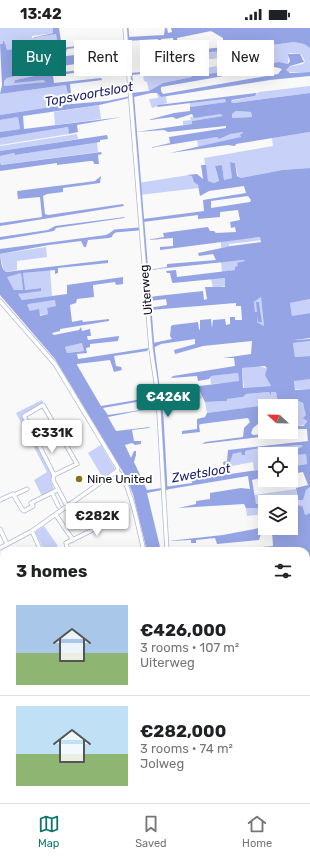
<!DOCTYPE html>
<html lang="en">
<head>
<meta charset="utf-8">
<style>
  body { margin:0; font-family:Rubik,sans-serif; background:#f2f2f2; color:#202124; height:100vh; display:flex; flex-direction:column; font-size:15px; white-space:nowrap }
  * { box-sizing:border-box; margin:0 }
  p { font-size:13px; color:#757577 }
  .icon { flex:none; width:22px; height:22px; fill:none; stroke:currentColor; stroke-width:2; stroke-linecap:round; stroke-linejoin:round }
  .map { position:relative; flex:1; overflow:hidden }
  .side { position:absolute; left:0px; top:519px; width:310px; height:256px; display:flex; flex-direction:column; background:#fff; border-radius:12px 12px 0 0; box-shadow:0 4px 16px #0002 }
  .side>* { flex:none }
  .hud { position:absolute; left:12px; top:12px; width:286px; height:36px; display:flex; gap:8px }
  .needle { width:26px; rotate:292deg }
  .buttons { position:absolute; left:258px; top:371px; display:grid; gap:8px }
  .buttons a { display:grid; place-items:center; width:40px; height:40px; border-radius:0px; background:#fff; box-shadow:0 4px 16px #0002; font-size:20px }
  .price { position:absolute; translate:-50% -34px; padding:0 9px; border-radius:4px; background:#fff; color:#222; font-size:13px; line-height:26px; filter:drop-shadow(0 1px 2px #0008) }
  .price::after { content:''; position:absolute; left:50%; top:24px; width:12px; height:9px; margin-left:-6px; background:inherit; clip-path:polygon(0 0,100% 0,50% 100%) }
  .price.current { background:#0f766e; color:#fff }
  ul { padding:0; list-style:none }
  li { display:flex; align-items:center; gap:12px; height:100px; padding:0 16px }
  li+li { border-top:1px solid #e0e0e0 }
  li span { display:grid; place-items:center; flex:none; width:112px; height:80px; border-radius:0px; color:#555 }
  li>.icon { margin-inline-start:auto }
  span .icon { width:48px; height:48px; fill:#fffc; stroke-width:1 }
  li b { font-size:17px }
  h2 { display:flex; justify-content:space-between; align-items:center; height:48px; padding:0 16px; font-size:17px }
  .pill { padding:0 14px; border-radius:0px; background:#fff; box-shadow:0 4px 16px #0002; font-size:14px; line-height:36px }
  .pill.current { background:#0f766e; color:#fff }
  .status { display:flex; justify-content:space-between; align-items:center; height:28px; padding:0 20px; background:#fff; direction:ltr }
  .status svg { height:11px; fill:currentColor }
  .menu { display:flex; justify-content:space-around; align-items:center; height:56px; border-top:1px solid #e0e0e0; background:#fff; font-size:11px; color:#757577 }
  .menu a { display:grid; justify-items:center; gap:2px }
  .menu .current { color:#0f766e }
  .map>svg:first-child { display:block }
  .green { fill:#c8d1f7 }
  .water { fill:#95a4e5; fill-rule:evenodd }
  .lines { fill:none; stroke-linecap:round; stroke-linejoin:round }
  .canal { stroke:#95a4e5; stroke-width:3 }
  .minor-casing { stroke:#b0b8d8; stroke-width:5 }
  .minor { stroke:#fff; stroke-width:3.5 }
  .poi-dot { fill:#8a7316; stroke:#fff; stroke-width:1.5 }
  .labels { text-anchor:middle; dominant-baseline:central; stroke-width:4; stroke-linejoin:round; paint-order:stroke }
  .street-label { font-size:12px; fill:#0d0f1a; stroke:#fff }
  .poi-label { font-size:12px; fill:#0d0f1a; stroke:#fff; text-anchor:start }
  .water-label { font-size:13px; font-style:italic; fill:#20246e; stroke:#fff }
</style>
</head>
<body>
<div class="status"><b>13:42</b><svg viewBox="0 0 49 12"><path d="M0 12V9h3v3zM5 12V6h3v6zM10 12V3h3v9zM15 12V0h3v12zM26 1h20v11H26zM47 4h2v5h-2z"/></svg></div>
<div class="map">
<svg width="310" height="775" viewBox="0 0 310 775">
  <rect width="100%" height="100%" fill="#f9f9f9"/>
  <!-- green -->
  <path class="green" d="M0,0H53V5L32,8V10L56,6L57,13L55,15L7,22L3,16H0Z
    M294,14L304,16L310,20V44H288L286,42L288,39L303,36L305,33L301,26L289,25L288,36L279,34L238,41L234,25L235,22Z
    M220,22H230L231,35L226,43L201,47V41L222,37L221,30L202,32L201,25Z
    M43,42L45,46L15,52L14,54L43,52L47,54L4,58V53L7,50Z
    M191,44L192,49L163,55L149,63L147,54L144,53L143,46L153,45L160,48Z
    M66,57L70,76L0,87V66Z
    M310,58V65L234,75L231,73L255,68L259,64Z
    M157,65L161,69L166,68L167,75L152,80L149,71L158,70Z
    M225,71L226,74L190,79V75Z
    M99,77L101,91L55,97L54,84Z
    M236,83L251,84L252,89L232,90V86Z
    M220,86L224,88L192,93L193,96L183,97V93L191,92L190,89Z
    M18,89L20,101L0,104V92Z
    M68,99L69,106L0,117V110Z
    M242,102L240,110L198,119L197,111L217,109L219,111L226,107Z
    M310,104V140L282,142L241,150L238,148L235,135L231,134L232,150L224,152L222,137L215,138L219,154L213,155L208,153L204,130L273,118L272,110Z
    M77,106L78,111L0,123V118Z
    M97,114L98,124L0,137V128L14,125L15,127Z
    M189,147L193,149L199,160L139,167L138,155Z
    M261,209V212L229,216V219L221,220V213Z
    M46,219L47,229L17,233V242L4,244L0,226Z
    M243,232L245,234L235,242L222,244L221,234Z
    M50,242L52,268L22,272L18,266L41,262V260L24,262L23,245Z
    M21,245L23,262H14L6,248Z
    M225,250L226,258L213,260L211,251Z
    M261,269L264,298L257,294V286L262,294L259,274L257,284H255L254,274Z
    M310,271V285L292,288L290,275Z
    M55,272L70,277L47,280L48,286C40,288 31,286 26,278L29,276Z
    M310,313V328L295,329L293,315Z
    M82,315L84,323L67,325L65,319Z
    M256,338L267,340L266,348L271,358L244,360L242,340Z
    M238,345L239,354L211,356L210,348Z
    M310,351V361H295L294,352Z
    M199,362L202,370L200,371L159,376V367L174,364Z
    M276,363L278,374L273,377L207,385L205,374L227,373V371L243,369L246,366L269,364L271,366V364Z
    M286,371C289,371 294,370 297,371C306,374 308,390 305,397H291V378H281Z
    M42,372L43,375L22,387L52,448L51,453L54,462L42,468L34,452L47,444L16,385Z
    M101,417L115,441L103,450L88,425Z
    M301,417L303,418C295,424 281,424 271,424L268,422L270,419Z
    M265,419L262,425L265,428V441L254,442L253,434L232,438L229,436C231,428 233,424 242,424L245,427V423Z
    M306,426L307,436L295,438V434L291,438V428Z
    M310,459V485L305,487L303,479L291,481V474L256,476L254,467L296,461L297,471H303L306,462Z
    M261,479L265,480V486L247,488L246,480Z
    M44,498L58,518L49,523H45L35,504Z"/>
  <!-- water -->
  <path class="water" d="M53,0H59L62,20L112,13L101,17L67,21L66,24H62L64,35L66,28L75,27L76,32L121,27V30L61,38L59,36L57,20L55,19L13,25L15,40L54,34L55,42L62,41L63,44L80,42V44L53,48L54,55L101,50L102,52L70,56L72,76L107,73L131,68L132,65L149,63L163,55L192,49L191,44L160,48L153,45L130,47V45L156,43L157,45L162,47L194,42L196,48L226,43L225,37L231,35L229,22L191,26L192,34L162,39V36L188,31L187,27L159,30V23H162L163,25L175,24L173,10L161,11L162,20H159L158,11L127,13V9L164,7L165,0H167L168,5L172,4L171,0H310V20L304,16L294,14L236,22L234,25L238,41L279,34L288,36L290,33L288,26H300L304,34L290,38L286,42L290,45L310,44V48L270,52L161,69L157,65H151L99,77L23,88L24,101L122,89L77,97L78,104L69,106L68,99L0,110V104L20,101L18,89L0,92V87L70,76L66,57L0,66L2,57L0,16H3V13H4L7,22L55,15L57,13L56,6L31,10L53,5ZM211,3L223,10V19L179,24L177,10ZM275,39L282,41L278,46L163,66L161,63V59ZM42,42L45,44L44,46L15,52L14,55L43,52L46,54L4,58V53L7,50Z
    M257,65L255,68L232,72L231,74L234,75L310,65V104L236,116L235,118L228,117L170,125L241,109L240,107L243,104L230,106L219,111L217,109L149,120L170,115L169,109L226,100V98L168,104L164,102L136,104L192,96V93L223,88L220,86L194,90L192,86L176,91L173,89L148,92L174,85L190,83V79L226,74L225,71L157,79L158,77ZM236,83L251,84L252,89L232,90V86Z
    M107,107L108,111L100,112V114L15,127L14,125L0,128V123Z
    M101,124L102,126L98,127L99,136H94L93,133H90L57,137V135L0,143V135L1,137Z
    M230,134L235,135L237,148L241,150L282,142L310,140V271L290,275L292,288L310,285V310L294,312L310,311V313L293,315L295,329L310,328V351L294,353L295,362L310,361V459L306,462L303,472H298L296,460L308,457L303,444L291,446V434L294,433L295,438L307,436L306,426L291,428V426H265V428L262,425L265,419L245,423V427H242L241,424L233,426L229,436L232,438L230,443L194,449L195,451L265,441V449L252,452L256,476L265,475V480H246L244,476L178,480L196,476V473L210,471V465L241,460L250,461L248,448L164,462V459L192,455L190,445L224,440L223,434L227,433L228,422L308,413L307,401H291V397L304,398L307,393L303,390L306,387L303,375L294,371L284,372L281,378H265V382L258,387L259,395L253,400L251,405L253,407L262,406L265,402V404H286V406L202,416L205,414L243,409L244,400L250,394L248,390L201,396L199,397L200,404L182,406V403L197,401V391L205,389L207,385L274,376L278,374L276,364H271V367L269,364L246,366L243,369L227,371V373L205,374L199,362L174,364L173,361H176L239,353L238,345L211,348L209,351L198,353L197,348L171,350L173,348L235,338L234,330H223L251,326L252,313L203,318L175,326L174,322L195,316V311L161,316L153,320V315L172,311L170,308L171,298L173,297L198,294L199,301L200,302V292L211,291L212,300L213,292L225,291L226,297L230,296V289H235V292H242L241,278H236V275L150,282L149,280L167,277L166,271L149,273L148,269L203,263L204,272L207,271L205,259H225V250L173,255L172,254L170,245H167L166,243L176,242L177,249L235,242V239L238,238L237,235L245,233L243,232L148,242L167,239V236L216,232L213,226L199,228L198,225L231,218L261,214L260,209L160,222V219L173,218V210L146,212L164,209L163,205L208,199L210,203H214L216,205L236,204L235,199L231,200L230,194L240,192L238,182L220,184V189L198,191V187L143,194V191L204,183L203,172L246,165L244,158L209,163L200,168L198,157L194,154L192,148L187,147L197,146L203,151L201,137H206L208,153L214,155L219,153L215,138L222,137L224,152L232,150ZM248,168L251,172L250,174L211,180V173ZM261,269L264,298L257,294V287L258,294H262L259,274H256L257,284H255L254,274ZM265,338L267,340L265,347L271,358L243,360L242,340ZM301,417L303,418C295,423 282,424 271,424L269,422L270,419Z
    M101,148L100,155L63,160V164L47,166L43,168L45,186L48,187L123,176L124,178L0,198V195L42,189L40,169L18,171L17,163L88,154L95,153Z
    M125,189L124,190L56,200L54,203L0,212V209L48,202L55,198Z
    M114,203L112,209L109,210L88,212L86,219H84L81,213L49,217L0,226C1,231 1,242 6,244L108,232V235L58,240V245L55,246V242L23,245L25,262L41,260V263L18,266L22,272L67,266V257L123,249V256L116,257L115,254L93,257L94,269L77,271L76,275L70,277L72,294L82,292L83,294L109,291V293L60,301V303L52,305L54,307L79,302L81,299L82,303L90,301L91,308H87L88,312L119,308L118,313L90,316V319L86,320L87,325L77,326L78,331L149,320L147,323L114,328L116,338L121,339L122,342L114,344L110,332L77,336V337L101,378L148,370V372L103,380L108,387L148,381L108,389L116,403L150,399L149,400L132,402L134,413H141V416L135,417L132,415L125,417L131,430L134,423H136V427L134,434L147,462L162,460V462L147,465L161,523H147L133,466L126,449L55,331L0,267V221L106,207ZM21,245L23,262H14L7,249ZM55,272L56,278L47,280L48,286L40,288L39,281L30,283L27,277L29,276ZM82,315L84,323L67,325L65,319Z
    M298,477L303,479L305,487L310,485V529H306V523H218L273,518L272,503L265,502V506H261L259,512L217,516L215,510L196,512V515H191V512L168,513L223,507L265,499L291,500V481Z
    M306,645L310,646V681H307V691L310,692V696H308L310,708V775H240L237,771H306Z"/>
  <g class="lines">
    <!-- canal -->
    <path class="canal" d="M127,0L153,319L162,389L166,461
      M111,206L115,203L138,201
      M121,523L122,522"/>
    <defs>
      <path id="minor" d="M125,0L151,321L158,368L167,523
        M0,273L55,336L118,440L117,443C131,455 139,504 144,523
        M54,447L77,436L43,377L24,388L54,447L53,452L67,478
        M52,465L59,479
        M14,467L27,461
        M0,472L13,466L22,481L24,483L33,478L31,475L57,462
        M56,487L73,512
        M0,501L7,516
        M32,503L41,523
        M0,520L32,503L117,443
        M68,523L66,515L115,491
        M0,545L4,553
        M0,567L4,565
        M0,599L4,597
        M0,604L4,613
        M0,639L4,637
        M0,695L4,693
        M0,726L4,724
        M0,752L4,760
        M48,771L51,775
        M233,771L236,775
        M0,773L5,771"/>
    </defs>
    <!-- minor casing -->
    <use href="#minor" class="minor-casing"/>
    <!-- minor -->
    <use href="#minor" class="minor"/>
  </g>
  <!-- markers -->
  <circle class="poi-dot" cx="79" cy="451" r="4"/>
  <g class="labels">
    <!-- street labels -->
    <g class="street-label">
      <text transform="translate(146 262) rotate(-95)">Uiterweg</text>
    </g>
    <!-- poi labels -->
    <g class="poi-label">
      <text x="87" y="451">Nine United</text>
    </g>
    <!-- water labels -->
    <g class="water-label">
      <text transform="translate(89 66) rotate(-10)">Topsvoortsloot</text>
      <text transform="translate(201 445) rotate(-10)">Zwetsloot</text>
    </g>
  </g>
</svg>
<div class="buttons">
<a><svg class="needle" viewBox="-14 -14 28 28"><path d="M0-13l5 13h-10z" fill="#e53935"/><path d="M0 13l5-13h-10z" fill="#757577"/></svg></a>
<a><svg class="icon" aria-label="locate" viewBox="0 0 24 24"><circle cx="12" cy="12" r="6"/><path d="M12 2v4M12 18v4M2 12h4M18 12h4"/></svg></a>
<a><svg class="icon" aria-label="layers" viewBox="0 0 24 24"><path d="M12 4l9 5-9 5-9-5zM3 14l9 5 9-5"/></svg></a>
</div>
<b class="price current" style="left:168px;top:390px">€426K</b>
<b class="price" style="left:52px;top:426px">€331K</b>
<b class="price" style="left:97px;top:509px">€282K</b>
<div class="hud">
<a class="pill current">Buy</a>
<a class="pill">Rent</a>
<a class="pill">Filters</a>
<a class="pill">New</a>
</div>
<section class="side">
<h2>3 homes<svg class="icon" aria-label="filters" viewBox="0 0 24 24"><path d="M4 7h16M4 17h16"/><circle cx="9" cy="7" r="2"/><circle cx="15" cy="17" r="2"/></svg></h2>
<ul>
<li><span style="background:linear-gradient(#a9c7e8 60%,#8fb573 0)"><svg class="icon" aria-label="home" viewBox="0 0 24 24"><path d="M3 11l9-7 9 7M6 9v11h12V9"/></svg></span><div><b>€426,000</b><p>3 rooms · 107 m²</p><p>Uiterweg</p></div></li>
<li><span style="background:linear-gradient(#bfe0f5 60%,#8fb573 0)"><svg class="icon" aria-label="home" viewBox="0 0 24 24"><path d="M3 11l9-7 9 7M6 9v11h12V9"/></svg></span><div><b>€282,000</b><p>3 rooms · 74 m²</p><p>Jolweg</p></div></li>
</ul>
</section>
</div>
<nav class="menu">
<a class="current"><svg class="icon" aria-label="map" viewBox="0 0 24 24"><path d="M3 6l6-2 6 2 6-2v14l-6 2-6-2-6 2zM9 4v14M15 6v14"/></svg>Map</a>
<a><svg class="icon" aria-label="saved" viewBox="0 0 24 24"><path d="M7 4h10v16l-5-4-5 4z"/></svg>Saved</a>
<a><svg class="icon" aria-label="home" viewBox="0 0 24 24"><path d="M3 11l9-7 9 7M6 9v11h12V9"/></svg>Home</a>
</nav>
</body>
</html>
